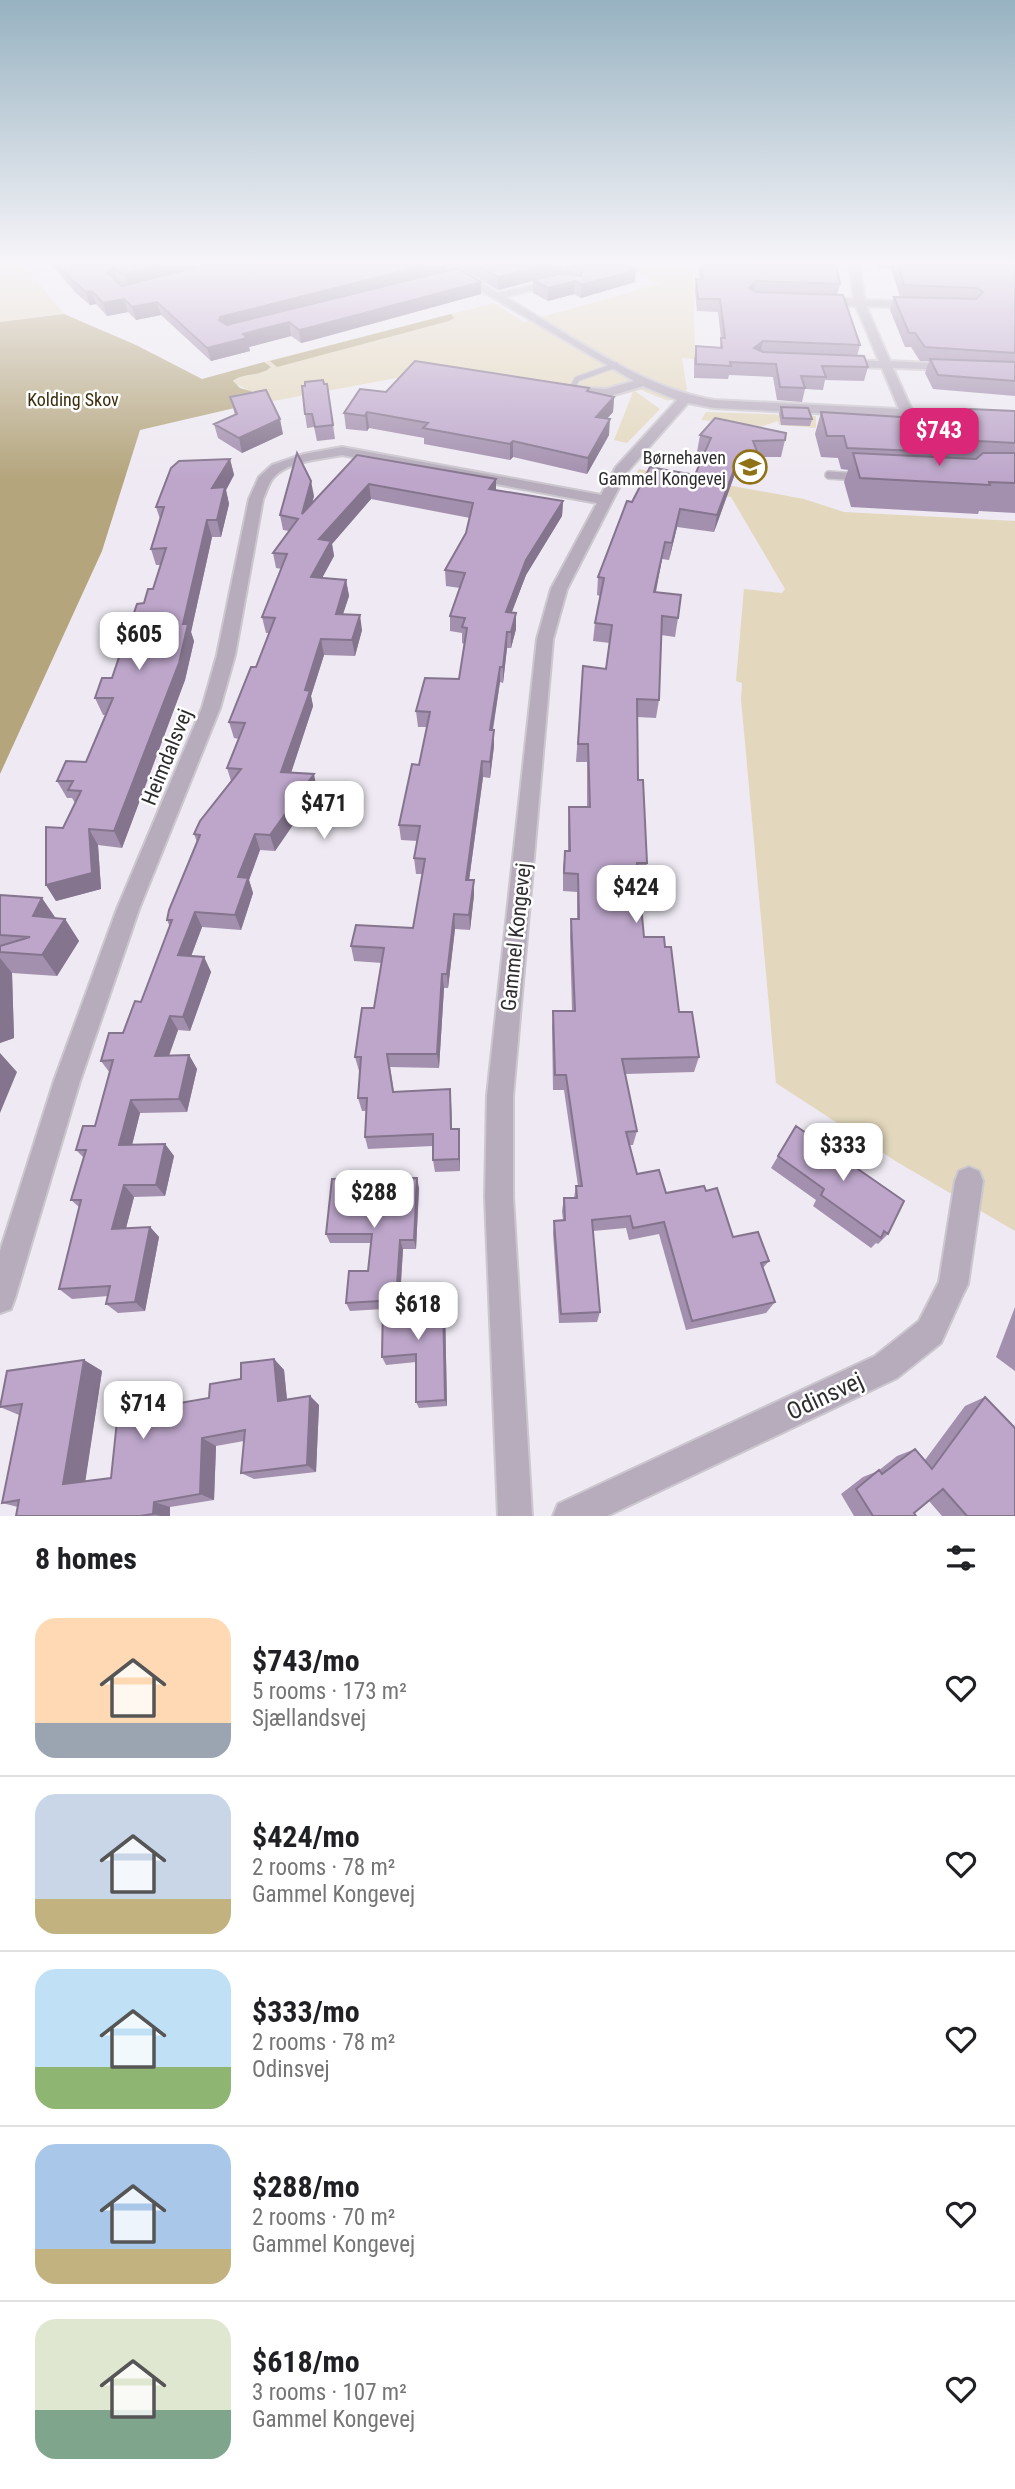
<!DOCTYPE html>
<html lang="en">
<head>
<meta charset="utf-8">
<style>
  body { margin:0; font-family:"Roboto Condensed",sans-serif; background:#f6f6f6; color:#202124; height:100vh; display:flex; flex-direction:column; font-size:26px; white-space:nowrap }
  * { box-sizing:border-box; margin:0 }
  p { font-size:23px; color:#757577 }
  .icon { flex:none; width:38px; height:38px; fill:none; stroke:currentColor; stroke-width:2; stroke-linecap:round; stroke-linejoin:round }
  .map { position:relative; height:1516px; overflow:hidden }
  .panel { display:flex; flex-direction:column; background:#fff; flex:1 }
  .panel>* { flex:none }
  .price { position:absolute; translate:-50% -60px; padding:0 16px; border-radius:14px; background:#fff; color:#222; font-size:23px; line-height:46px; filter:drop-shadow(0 2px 4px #0008) }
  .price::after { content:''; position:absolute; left:50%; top:42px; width:21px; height:16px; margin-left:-10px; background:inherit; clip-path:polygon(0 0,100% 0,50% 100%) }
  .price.current { background:#db2777; color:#fff }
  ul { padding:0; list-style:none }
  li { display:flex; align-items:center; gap:21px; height:175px; padding:0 35px }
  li+li { border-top:2px solid #e0e0e0 }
  li span { display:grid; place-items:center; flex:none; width:196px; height:140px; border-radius:21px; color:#555 }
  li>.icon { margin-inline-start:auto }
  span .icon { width:84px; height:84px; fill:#fffc; stroke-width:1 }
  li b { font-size:30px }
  h2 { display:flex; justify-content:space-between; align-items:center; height:84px; padding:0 35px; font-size:30px }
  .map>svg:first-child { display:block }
  .green { fill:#e3d8bd }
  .forest { fill:#b4a57d }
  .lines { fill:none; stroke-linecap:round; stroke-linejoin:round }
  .service-far1-casing { stroke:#ccc7cf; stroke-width:7 }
  .service-casing { stroke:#ccc7cf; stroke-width:10 }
  .minor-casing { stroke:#ccc7cf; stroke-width:4 }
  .service-far1 { stroke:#b6acbc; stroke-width:5 }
  .service { stroke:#b6acbc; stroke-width:7 }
  .minor { fill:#b6acbc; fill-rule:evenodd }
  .wall { fill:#a38fae }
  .shaded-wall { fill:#84748d }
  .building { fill:#bda6ca; stroke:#84748d; stroke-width:2 }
  .labels { text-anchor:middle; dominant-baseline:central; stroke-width:5; stroke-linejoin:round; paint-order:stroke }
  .far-park-label { font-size:18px; fill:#3b2e0d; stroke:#fff }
  .far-poi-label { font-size:18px; fill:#2f2c30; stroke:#fff; text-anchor:end }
  .street-label { font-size:21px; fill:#2f2c30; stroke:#fff }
  .near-street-label { font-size:24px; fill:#2f2c30; stroke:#fff }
</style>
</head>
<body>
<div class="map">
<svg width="1015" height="1516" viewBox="0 0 1015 1516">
  <rect width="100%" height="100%" fill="#eee9f2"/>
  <!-- green -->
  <path class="green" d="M0,265H24L64,314L0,322Z
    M620,265L693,268L695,359L682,358L687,390L668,401L641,390L635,391L660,409L627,443L614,440L633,392L610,398L434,371L257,404L251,391L233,383C241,370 260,378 271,367L264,362L494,303L524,322L660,284Z
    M706,412L816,416V428L779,425L778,421L763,426L701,420Z
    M639,469L804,499L844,512L1015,521V1231L897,1162L776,1083L741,699L742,683L736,681L744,589L782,593L785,589L731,497L631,482Z"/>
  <!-- forest -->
  <path class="forest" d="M64,314L136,345L202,379L264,362L271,367C261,377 244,372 233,381L240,388L251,391L254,396L239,407L140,430L102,551L0,774V322Z
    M451,314L454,318L449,321L277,367L270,361Z"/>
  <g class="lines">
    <defs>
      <path id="service-far1" d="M571,390L577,379L616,365"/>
      <path id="service" d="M829,475L859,477"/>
      <path id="minor" d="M438,265H450L498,293L561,279V283L505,297C569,334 641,388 714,400L899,409L882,368L841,366L835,363L841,360L879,361L856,306L821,304L816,301L821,298L854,299L849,265H859L865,300L917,302L922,305L917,308L866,306L890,361L951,364L957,367L951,370L893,368L912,410L1015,415V423L714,408L688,403L627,472L567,589L553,639L513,1096V1197L532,1516H498L485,1197L487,1096L537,639L551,589L597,503L342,455C322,459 287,461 273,478C268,484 266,493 263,499L235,655L220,708L139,909L80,1081L15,1298L11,1309L0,1313V1251L54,1081L117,909L202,708L217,655L249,499L259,477L272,465L304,454L342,447L601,495L616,467L677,400L643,386L607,397L573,394V388L577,387L606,389L634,381Z
        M969,1167L979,1171L983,1181L968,1284L963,1294L941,1343L897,1378L607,1516H553L558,1504L875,1356L919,1321L939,1282L955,1181L959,1171Z"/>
    </defs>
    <!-- service-far1 casing -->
    <use href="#service-far1" class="service-far1-casing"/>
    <!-- service casing -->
    <use href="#service" class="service-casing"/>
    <!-- minor casing -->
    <use href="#minor" class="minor-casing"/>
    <!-- service-far1 -->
    <use href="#service-far1" class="service-far1"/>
    <!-- service -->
    <use href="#service" class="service"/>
    <!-- minor -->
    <use href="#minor" class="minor"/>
  </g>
  <!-- wall -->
  <path class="wall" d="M52,265H445V271L481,294L310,341L301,343L291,336L249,347L250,351L211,361L161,315L136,320L128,312L107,316L96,304L90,305L76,293Z
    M456,265H627L635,282L581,298L574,294L548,301L533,293V281L498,290Z
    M698,265H836L840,284L837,295L860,345L857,356L868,367L864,381L825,380L823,390L805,389L802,402L777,400L773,377L729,375L728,379L694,378V360L696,346L720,347L721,338L718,312L697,311L695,291L696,279H699Z
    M876,265H1015V396L933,389L925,373L929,361H920L911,347H905L890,310L894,297H900L891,268L877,267Z
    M324,384H327L335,439L317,441L314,427L307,428L305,414Z
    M589,391L614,397L613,412L607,419L609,435L587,474L513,457L510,460L424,444V438L369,428L367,431L346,429L344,413L386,392Z
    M230,397L283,434L242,453L218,438L214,424L235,415Z
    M781,407L812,419L810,426L781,425L779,414Z
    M970,409L1015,411V513L979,511L978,514L851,507L844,482L848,470L841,469L838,458L821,457L815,434L821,412L956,435L964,413H968Z
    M700,435L785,440L781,457H757L754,471H736L714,532L677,527L669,560L662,559L656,592L678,618L675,637L661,635L659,700L656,718L637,717L638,780L647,863L644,881L639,880L644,937L665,947L679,1012L699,1057L694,1072L625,1074L637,1131L633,1145H629L637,1174L666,1193L706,1191L733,1237L769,1261L763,1268L775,1302L766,1313L686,1330L659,1234L629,1240L626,1228L593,1231L600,1312L597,1322L559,1323L553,1233L554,1221L563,1220L562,1211L564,1198H574L576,1186H578L564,1090H553L552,1027L553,1011H572L570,936L571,919H577V892L563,891V868L565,851H568V825L569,807H587V762H576L583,666L606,669L610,643L593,641L595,623L600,596L597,595L598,577L632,502L695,475L704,454L697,452Z
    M357,455L496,479V490L563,501L562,516L526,575L512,612L516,613V629L511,648H507L503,683L500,682L493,730H494V746L490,778L483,777L469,880H474V895L470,930L455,929L448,988H444L439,1068L390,1067L394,1092L451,1102L452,1129L460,1141V1171L435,1172L433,1160V1146L368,1149L365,1137L366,1111H362L358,1098L360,1071H359L355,1057L374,1008L382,963L354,961L351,946L413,928L423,874H416L414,858L418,841L401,840L399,825L419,765L427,727H418L416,711L459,679L464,644L462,643V633L450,631V616L460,588L446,586L445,570L466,533L470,518L371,499L332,544L334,556L322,578L346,580L349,596L343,614L362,630L355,656L324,655L311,696L313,706L291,773L317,790L275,851L260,850L249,880L253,893L241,930L202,927L191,956L204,957L211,972L190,1031L178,1030L169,1056L189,1055L197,1069L187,1112L140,1113L132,1145L165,1144L174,1156L165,1196L134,1197L126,1228L150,1227L159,1237L145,1311L118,1313L106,1304L108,1296L72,1299L59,1289L79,1207L71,1200L84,1158L76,1150L95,1126L110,1073L101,1061L123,1033L141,1002L170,927L167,920L197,842L194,834L231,781L227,768L239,739L234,738L229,722L256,667L269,633H266L262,617L282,569L276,568L273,553L289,531L283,530L280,515L314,496L312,504Z
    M230,459L234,475L226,490L229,504L221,537H212L191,632L194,641L185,680L122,848L98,845L101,889L56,901L46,885L63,828L75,803L72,798H67L57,781L86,762L106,715H103L95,698L112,678L144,603L153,589L161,565H156L151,549L160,519L156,507Z
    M0,895L55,918L65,919L79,941L57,976L12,973L14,1038L0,1043Z
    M796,1126L888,1234L878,1244L876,1243L871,1248L813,1206L816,1200L771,1168Z
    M419,1188L416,1249H403L400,1302L445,1308L447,1406L419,1408L416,1402V1362L386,1365L382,1357L383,1309L350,1311L346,1303L368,1271L371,1243H330L326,1234Z
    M1015,1307V1371L996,1357Z
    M274,1359L284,1370L287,1399L310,1396L319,1405L316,1472L254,1479L241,1473L244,1441L216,1446L214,1500L170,1507V1516H16L18,1507L2,1503L19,1415L0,1407L84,1360L102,1371L85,1481L111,1478L168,1405L209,1398Z
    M985,1397L1015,1516H942L929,1501L914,1513L916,1516H854L841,1494L863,1477L878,1471L897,1456L915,1449L925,1460L965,1406Z"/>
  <!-- shaded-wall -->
  <path class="shaded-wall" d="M163,265H223L128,286L124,274Z
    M426,265H445L446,273L221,334L219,320L220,317Z
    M549,265H563L562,274L533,280V281L498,290V277Z
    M113,268L117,281L110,286L107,273Z
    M636,270L635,282L581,298L582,285Z
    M575,281L574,294L548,301V288Z
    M756,281L754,293L749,288Z
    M481,282V294L301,343L299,330Z
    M92,291L96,304L90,305L86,292Z
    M124,299L128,312L107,316L103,303Z
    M157,302L161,315L136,320L132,307Z
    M289,322L291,336L249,347L250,351L211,361L207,348L243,334Z
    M763,341L760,354L754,348Z
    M614,397L613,412L594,432L596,417Z
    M367,412L369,428L367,431L365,416Z
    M280,419L283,434L242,453L239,438Z
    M610,419L609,435L587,474L588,458Z
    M513,441V457L510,460V444Z
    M740,454L736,471L714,532L717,515Z
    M230,459L234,475L226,490L229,504L221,537L217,520L212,488Z
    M496,479V494L489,489Z
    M311,481L314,496L305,529L302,514Z
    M369,484L371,499L332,544L334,556L314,593L311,577L319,539Z
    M563,501L562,516L526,575L506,627V612L526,560Z
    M680,509L677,527L669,560L672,543Z
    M207,520L212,537L191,632L194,641L185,680L122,848L114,831L183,624Z
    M665,542L662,559L652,610L654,592Z
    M346,580L349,596L338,629L336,614Z
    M516,613V629L511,648V632Z
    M360,615L362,630L355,656L352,640Z
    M507,632V648L503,683V667Z
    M321,639L324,655L311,696L313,706L286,788L281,772L305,690Z
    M500,667V682L490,746V730Z
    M494,730V746L490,778V762Z
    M482,761L483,777L467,895L466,880Z
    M314,774L317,790L275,851L270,835Z
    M89,829L98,845L101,889L56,901L46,885Z
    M255,834L260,850L249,880L253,893L241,930L235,915L238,877Z
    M474,880V895L470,930L469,915Z
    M42,898L57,920L33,916Z
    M195,912L202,927L186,970L178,955Z
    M454,914L455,929L448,988L447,974Z
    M65,919L79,941L57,976L42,955Z
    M204,957L211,972L190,1031L183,1017Z
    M0,958L12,973L14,1038L0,1043Z
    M442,974L444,988L439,1068L437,1054Z
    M170,1016L178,1030L164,1069L155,1056Z
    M0,1053L17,1072L0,1113Z
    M189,1055L197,1069L187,1112L179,1099Z
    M450,1089L451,1102L452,1142L451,1129Z
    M131,1100L140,1113L129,1157L119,1145Z
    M459,1129L460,1141V1171L459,1159Z
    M165,1144L174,1156L165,1196L156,1185Z
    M417,1178L419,1188L416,1249L414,1240Z
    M124,1185L134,1197L123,1240L112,1229Z
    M150,1227L159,1237L145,1311L135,1302Z
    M400,1240L403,1249L399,1308L396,1300Z
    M443,1299L445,1308L447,1406L445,1400Z
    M274,1359L284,1370L288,1410L278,1401Z
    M84,1360L102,1371L84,1490L63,1484Z
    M153,1396L168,1405L151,1408Z
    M310,1396L319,1405L316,1472L307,1465Z
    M202,1438L216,1446L214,1500L200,1494Z
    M154,1502L170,1507V1516H161L153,1514Z"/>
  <!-- building -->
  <path class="building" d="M59,265H163L124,274L113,268L107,273L122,286L205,265H426L220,317L219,320L227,325L458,268L481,282L308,328L299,330L289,322L243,334L247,338L207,348L157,302L132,307L124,299L103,303L92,291L86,292L72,280Z
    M477,265H549L498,277Z
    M572,265H627L636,270L582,285L575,281L548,288L533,280L563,273L581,276L582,269Z
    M701,265H836L840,284L756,281L749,288L756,292L843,295L860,345L763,341L754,348L763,352L864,356L868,367L822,366L826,377L801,376L805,388L780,387L776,364L730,362L731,366L696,364V346L722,348L721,338H725L720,299H698L696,279H703Z
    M898,265H1015V353L925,347L915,333H909L894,297L976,299L983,292L976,288L904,285Z
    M930,359L1015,362V381L938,375Z
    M415,361L589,388L587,391L614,397L596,417L610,419L588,458L513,441L510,444L423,428L428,423L367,412L365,416L344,413L360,389L386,392Z
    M323,380L324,384H327L333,425L315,427L312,414H305L302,386H305V382Z
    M266,390L280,419L239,438L214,424L237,414L230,397Z
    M781,407L808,408L812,419L783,418Z
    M970,409L1015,411V443L978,441L964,413H972Z
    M821,412L949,420L964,453L847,448L844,436H827Z
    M715,418L786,433L785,440L753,441L758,454H740L717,515L680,509L672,543L665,542L654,592L681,595L678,618L662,616L659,700L637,699L638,780H643L647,863H637L644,937H664L665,947H671L679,1012H692L699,1057L622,1059L637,1131L626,1132L637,1174L659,1170L666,1193L704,1186L706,1191L717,1188L733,1237L758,1232L769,1261L761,1263L775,1302L692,1321L664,1222L633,1228L630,1216L592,1220L600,1312L561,1314L554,1221L565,1220L564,1198H577L576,1186H582L566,1075H555L553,1011H575L571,919H579L578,874L564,873L565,851H570L569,807H590L588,744H578L583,666L606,669L612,625L595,623L604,578L598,577L627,501L632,502L650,467L695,475L711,438L700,435Z
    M297,453L311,481L302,514L357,455L496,479L489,489L563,501L526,560L506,612L516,613L511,632H507L503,667H500L490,730H494L490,762L482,761L466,880H474L469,915L454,914L447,974H442L437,1054H387L393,1092L450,1089L451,1129H459V1159L433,1160V1134L365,1137L367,1098H358L361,1057H355L362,1008H374L384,948L351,946L356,925L413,928L425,859L414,858L420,826L399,825L412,764L419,765L430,712L416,711L425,678L459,679L467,628L462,627L465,618L450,616L465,573L445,570L466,533L473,503L369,484L319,539L331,541L311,577L346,580L336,614L360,615L352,640L321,639L305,690L310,691L281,772L314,774L270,835L255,834L238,877L248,878L235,915L195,912L178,955L204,957L183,1017L170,1016L155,1056L189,1055L179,1099L131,1100L119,1145L165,1144L156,1185H124L112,1229L150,1227L135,1302L106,1304L110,1286L59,1289L81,1200H71L86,1150H76L83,1126H95L113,1060L101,1061L109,1033H123L135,1001L141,1002L172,920H167L169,910L200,835L194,834L200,821L241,769L227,768L245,723L229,722L251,667H256L275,618L262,617L287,554L273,553L298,519L280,515Z
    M853,453L976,459L983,453H1015V483L989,482L990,485L860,478Z
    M230,459L212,488L225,487L217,520H207L183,624H188L179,663L114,831L89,829L92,873L46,885V827L63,828L81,791L68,790L73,781H57L66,761L86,762L113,698H95L102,678H112L137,604L144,603L148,589H153L166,548L151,549L164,507H156L171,468L179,461Z
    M0,895L42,898L33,916L65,919L42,955L0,952V946L30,937L0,935Z
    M796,1126L904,1201L888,1234L884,1231L881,1238L821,1195L824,1189L778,1156Z
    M417,1178L414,1240H400L396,1300L346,1303L349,1271H368L372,1234H326L332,1179Z
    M443,1299L445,1400L416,1402V1354L382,1357L383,1303Z
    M274,1359L278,1401L310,1396L307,1465L241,1473L245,1430L202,1438L200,1494L154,1502L153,1514L140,1516H16L19,1500L2,1503L22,1404L0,1407L7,1371L84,1360L63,1484L111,1478L119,1402L153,1396L151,1408L209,1398L210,1384L241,1379V1363Z
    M985,1397L1015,1428V1516H967L943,1489L914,1513L916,1516H873L856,1489L879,1470L882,1474L915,1449L932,1469Z"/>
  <!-- sky -->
  <linearGradient id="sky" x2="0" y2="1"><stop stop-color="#97b2c1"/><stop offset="0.55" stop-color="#f7f5f9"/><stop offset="1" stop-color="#f7f5f9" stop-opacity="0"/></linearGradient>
  <rect width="1015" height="478" fill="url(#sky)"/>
  <!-- icons -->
  <defs>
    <symbol id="school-ring" viewBox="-11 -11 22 22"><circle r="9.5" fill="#fff" stroke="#8f7116" stroke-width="1.5"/><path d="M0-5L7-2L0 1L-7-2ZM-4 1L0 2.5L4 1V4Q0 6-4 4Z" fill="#8f7116"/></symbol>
  </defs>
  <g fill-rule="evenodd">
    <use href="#school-ring" x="731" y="448" width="38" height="38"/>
  </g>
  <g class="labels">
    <!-- far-park labels -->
    <g class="far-park-label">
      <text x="73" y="399">Kolding Skov</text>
    </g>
    <!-- far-poi labels -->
    <g class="far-poi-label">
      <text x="726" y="457">Børnehaven<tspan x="726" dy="21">Gammel Kongevej</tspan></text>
    </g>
    <!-- street labels -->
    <g class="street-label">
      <text transform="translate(167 757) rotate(-68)">Heimdalsvej</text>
      <text transform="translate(516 937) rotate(-84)">Gammel Kongevej</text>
    </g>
    <!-- near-street labels -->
    <g class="near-street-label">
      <text transform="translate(825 1396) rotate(-25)">Odinsvej</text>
    </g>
  </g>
</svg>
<b class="price current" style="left:939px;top:468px">$743</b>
<b class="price" style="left:139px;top:672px">$605</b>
<b class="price" style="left:324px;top:841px">$471</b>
<b class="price" style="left:636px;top:925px">$424</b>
<b class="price" style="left:843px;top:1183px">$333</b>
<b class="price" style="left:374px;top:1230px">$288</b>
<b class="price" style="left:418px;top:1342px">$618</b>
<b class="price" style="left:143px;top:1441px">$714</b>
</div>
<section class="panel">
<h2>8 homes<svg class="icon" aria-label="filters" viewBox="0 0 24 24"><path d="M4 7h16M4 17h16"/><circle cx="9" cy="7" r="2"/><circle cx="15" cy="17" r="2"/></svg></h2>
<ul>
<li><span style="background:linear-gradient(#ffd9b3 75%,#9aa5b1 0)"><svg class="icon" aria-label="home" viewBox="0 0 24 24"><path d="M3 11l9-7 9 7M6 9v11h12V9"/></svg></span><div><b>$743/mo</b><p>5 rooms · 173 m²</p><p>Sjællandsvej</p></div><svg class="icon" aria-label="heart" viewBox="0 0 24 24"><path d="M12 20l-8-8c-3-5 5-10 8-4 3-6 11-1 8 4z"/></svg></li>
<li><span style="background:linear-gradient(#c9d6e8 75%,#c2b280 0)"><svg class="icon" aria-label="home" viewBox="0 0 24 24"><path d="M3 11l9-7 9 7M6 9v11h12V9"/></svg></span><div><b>$424/mo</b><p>2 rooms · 78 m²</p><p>Gammel Kongevej</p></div><svg class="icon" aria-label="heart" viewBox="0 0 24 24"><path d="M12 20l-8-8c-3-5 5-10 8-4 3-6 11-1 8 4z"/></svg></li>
<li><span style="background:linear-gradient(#bfe0f5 70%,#8fb573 0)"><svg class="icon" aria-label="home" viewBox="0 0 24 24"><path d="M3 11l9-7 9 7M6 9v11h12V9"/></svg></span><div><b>$333/mo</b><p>2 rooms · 78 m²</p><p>Odinsvej</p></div><svg class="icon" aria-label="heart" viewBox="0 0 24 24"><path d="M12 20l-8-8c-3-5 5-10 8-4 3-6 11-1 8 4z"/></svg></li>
<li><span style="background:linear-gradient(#a9c7e8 75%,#c2b280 0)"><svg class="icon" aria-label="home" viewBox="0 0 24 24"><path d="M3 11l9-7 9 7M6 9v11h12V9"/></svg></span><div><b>$288/mo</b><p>2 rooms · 70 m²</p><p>Gammel Kongevej</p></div><svg class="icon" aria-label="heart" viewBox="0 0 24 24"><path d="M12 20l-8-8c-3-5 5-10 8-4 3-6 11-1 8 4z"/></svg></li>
<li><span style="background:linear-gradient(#dfe7d0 65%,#7fa58c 0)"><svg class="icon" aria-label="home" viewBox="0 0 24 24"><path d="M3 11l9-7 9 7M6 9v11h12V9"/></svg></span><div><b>$618/mo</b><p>3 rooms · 107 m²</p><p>Gammel Kongevej</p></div><svg class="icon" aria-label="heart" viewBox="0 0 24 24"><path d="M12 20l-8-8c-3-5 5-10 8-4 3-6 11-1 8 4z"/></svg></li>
</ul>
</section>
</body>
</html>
